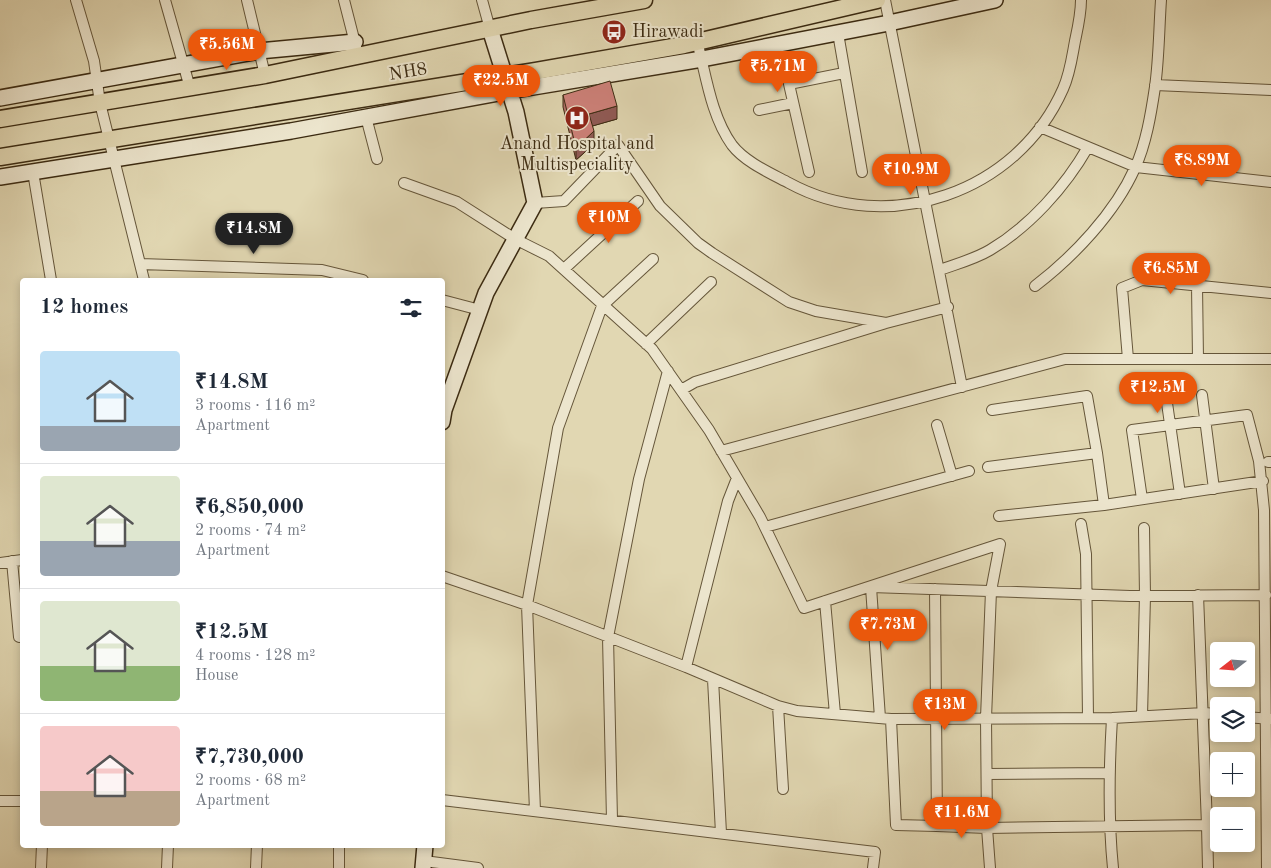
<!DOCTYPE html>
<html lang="en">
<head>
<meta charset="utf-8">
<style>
  body { margin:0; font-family:"Old Standard TT",serif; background:#f2f2f3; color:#1f2937; height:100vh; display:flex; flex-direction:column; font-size:19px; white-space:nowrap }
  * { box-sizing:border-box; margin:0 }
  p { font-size:16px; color:#747a83 }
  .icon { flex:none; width:28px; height:28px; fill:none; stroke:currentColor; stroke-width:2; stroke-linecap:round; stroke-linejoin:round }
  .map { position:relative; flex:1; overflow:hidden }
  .drawer { position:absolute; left:20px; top:278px; width:425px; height:570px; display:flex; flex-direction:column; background:#fff; border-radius:5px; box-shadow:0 2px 8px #0003 }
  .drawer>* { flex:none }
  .needle { width:32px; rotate:253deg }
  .tools { position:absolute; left:1210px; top:642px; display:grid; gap:10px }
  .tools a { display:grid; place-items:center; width:45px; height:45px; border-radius:5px; background:#fff; box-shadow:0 2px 8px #0003; font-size:25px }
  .price { position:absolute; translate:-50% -42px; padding:0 11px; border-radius:18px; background:#ea580c; color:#fff; font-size:16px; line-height:32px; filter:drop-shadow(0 1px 2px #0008) }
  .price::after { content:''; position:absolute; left:50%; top:30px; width:15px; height:11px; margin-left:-8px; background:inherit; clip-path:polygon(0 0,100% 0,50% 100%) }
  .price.selected { background:#222; color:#fff }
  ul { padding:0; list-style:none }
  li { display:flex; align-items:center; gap:15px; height:125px; padding:0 20px }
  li+li { border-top:1px solid #e0e1e3 }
  li span { display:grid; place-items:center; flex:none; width:140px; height:100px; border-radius:5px; color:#555 }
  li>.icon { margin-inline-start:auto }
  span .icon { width:60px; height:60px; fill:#fffc; stroke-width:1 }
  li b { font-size:21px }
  h2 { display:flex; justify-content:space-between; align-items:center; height:60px; padding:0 20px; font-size:21px }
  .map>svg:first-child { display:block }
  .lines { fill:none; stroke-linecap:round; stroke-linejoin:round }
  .street-casing { stroke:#65563a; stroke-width:12 }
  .secondary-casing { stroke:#3c2b12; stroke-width:18 }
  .primary-casing { stroke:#3c2b12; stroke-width:19 }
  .street { stroke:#ece5cd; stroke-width:10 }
  .secondary { stroke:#ece5cd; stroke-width:15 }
  .primary { stroke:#e1d7b2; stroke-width:16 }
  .wall { fill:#b16f69; stroke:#3c2b12 }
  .shaded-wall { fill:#905a55; stroke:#3c2b12 }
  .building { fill:#ce817a; stroke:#3c2b12 }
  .labels { text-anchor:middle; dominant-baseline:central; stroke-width:4; stroke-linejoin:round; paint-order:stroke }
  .poi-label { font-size:18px; fill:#3c2b12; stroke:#ece5cd; text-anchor:start }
  .street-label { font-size:18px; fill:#3c2b12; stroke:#ece5cd }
</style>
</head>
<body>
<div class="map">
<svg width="1271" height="868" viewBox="0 0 1271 868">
  <rect width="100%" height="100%" fill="#e1d7b2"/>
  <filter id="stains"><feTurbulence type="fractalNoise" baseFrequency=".004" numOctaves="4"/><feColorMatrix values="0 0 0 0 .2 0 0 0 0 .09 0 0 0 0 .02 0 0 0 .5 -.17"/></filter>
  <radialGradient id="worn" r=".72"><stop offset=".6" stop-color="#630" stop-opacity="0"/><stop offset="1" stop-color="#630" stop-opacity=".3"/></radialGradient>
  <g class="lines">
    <defs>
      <path id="street" d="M76,0L94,61L100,103L144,280
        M165,0L190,88
        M247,0L265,75
        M344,0L356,47
        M482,0L490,29
        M885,0L962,387
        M838,33L862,172
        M697,41C706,75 711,116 732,145C745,162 770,173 789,183C888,237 1017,193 1063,89C1070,74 1072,57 1075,41C1078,27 1081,14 1081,0
        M1155,85L1271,90
        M759,110L793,103
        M366,117L377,159
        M1040,127L1136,167L1271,182
        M33,172L51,280
        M809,172L789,84L844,73
        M404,183L457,202L515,239L549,256L652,349L709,430L760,517L804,608L1000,544L991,591L986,718L987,828L937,826L935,589
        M535,203L564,201L618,145L660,206L698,243L712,253L789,302L816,311L886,323
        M140,264L322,270L363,280
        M564,269L638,201
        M940,270C956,264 975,259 990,250C1030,226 1065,187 1088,147
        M1197,285L1198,359
        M1035,286C1073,257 1115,213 1135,168C1146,144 1151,114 1155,87C1159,59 1159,29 1161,0
        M442,300L480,310
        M646,344L711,282
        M1128,359L1122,288L1142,280L1271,293
        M681,390L695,382L886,323L948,307
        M1202,395L1214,489
        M1166,396L1180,494
        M992,410L1087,396L1097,453
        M937,425L952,476
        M721,451L1065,359H1271
        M1268,462H1271
        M988,467L1097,453L1104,505
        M1142,499L1132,430L1247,415L1259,461L1264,510L1267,868
        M999,516L1104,505L1263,481
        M1081,524L1086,554L1088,718
        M765,527L969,471
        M12,561L19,637
        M0,563L22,560
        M442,576L527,605L686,667L728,501L737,478
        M825,601L835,714
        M686,667L778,706L797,711L891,719L1112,718L1204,713L1219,714
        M713,679L721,833
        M778,706L783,789
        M1142,716L1145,596L1144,528
        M1246,717L1271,719
        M880,718L871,587L1130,596L1266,595
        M1112,718C1109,769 1108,818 1113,868
        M891,719L896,825L937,826
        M987,774L1109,773
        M442,800L875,852L873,868
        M0,801H22
        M535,811L527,605L558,428L602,306L653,259
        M612,820L608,637L639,479L668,371
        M1207,825L1208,868
        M424,861L478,868
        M41,868L42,845
        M167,868L168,845
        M256,868L257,845
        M339,868V845
        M990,868L987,828L1207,825L1198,595"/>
      <path id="secondary" d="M0,98L259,51L355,42
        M0,177L291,131L509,91L702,59L889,23L995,0
        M442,422L444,410L486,293L535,203L516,112L490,29
        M423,868L425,845"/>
      <path id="primary" d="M0,119L265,75L531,20L644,0
        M0,157L536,71L684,45L877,0"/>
    </defs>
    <!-- street casing -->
    <use href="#street" class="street-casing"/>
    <!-- secondary casing -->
    <use href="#secondary" class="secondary-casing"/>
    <!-- primary casing -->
    <use href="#primary" class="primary-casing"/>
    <!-- street -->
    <use href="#street" class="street"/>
    <!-- secondary -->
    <use href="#secondary" class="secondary"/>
    <!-- primary -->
    <use href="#primary" class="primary"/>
  </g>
  <!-- wall -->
  <path class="wall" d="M563,95L617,119L592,126L594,144L576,160L563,107Z"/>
  <!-- shaded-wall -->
  <path class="shaded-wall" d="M617,106V119L589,127V114Z
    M594,131V144L576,160V148Z"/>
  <!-- building -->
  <path class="building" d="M610,81L617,106L589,114L594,131L576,148L563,95Z"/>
  <!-- icons -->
  <defs>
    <symbol id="bus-disc" viewBox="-11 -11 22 22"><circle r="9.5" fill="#8f2418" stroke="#ece5cd"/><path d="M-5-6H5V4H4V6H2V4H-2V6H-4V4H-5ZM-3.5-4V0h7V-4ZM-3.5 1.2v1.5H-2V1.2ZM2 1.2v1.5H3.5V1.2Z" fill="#fff"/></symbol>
    <symbol id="hospital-disc" viewBox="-11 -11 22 22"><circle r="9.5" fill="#8f2418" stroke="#ece5cd"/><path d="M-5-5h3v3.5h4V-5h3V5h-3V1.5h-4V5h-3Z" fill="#fff"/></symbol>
  </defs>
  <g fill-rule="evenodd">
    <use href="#bus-disc" x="600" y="18" width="28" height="28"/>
    <use href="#hospital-disc" x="563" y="104" width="28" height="28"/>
  </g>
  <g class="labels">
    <!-- poi labels -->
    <g class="poi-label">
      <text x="632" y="32">Hirawadi</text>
      <text x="577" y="144" text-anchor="middle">Anand Hospital and<tspan x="577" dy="21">Multispeciality</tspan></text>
    </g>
    <!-- street labels -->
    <g class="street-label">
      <text transform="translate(408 72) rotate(-9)">NH8</text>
    </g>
  </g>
  <rect width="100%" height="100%" filter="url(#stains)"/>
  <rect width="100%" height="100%" fill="url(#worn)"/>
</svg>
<div class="tools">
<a><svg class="needle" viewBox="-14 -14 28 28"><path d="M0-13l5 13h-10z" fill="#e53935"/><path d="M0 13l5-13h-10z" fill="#747a83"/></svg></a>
<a><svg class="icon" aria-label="layers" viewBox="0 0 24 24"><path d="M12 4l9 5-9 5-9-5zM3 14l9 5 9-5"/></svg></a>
<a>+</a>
<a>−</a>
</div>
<b class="price" style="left:227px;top:71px">₹5.56M</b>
<b class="price" style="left:778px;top:93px">₹5.71M</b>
<b class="price" style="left:501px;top:107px">₹22.5M</b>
<b class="price" style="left:1202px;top:187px">₹8.89M</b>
<b class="price" style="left:911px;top:196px">₹10.9M</b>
<b class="price" style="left:609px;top:244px">₹10M</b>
<b class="price selected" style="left:254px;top:255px">₹14.8M</b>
<b class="price" style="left:1171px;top:295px">₹6.85M</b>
<b class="price" style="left:1158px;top:414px">₹12.5M</b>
<b class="price" style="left:888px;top:651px">₹7.73M</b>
<b class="price" style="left:945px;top:731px">₹13M</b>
<b class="price" style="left:962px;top:839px">₹11.6M</b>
<section class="drawer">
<h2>12 homes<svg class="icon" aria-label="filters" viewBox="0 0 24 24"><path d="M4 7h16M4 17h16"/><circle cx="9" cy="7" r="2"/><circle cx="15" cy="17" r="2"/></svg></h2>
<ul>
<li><span style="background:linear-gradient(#bfe0f5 75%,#9aa5b1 0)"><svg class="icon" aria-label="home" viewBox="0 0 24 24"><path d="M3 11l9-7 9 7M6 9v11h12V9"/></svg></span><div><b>₹14.8M</b><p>3 rooms · 116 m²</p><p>Apartment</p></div></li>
<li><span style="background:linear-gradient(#dfe7d0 65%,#9aa5b1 0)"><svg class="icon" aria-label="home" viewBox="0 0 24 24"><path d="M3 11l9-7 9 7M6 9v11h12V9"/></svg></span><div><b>₹6,850,000</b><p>2 rooms · 74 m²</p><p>Apartment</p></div></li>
<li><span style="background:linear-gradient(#dfe7d0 65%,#8fb573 0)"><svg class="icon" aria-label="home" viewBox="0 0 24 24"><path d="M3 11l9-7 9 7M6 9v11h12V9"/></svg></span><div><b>₹12.5M</b><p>4 rooms · 128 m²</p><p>House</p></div></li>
<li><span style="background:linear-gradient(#f6c9c9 65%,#b9a48a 0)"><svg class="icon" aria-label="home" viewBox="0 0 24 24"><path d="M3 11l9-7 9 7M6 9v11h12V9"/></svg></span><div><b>₹7,730,000</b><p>2 rooms · 68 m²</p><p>Apartment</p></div></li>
</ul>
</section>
</div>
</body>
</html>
